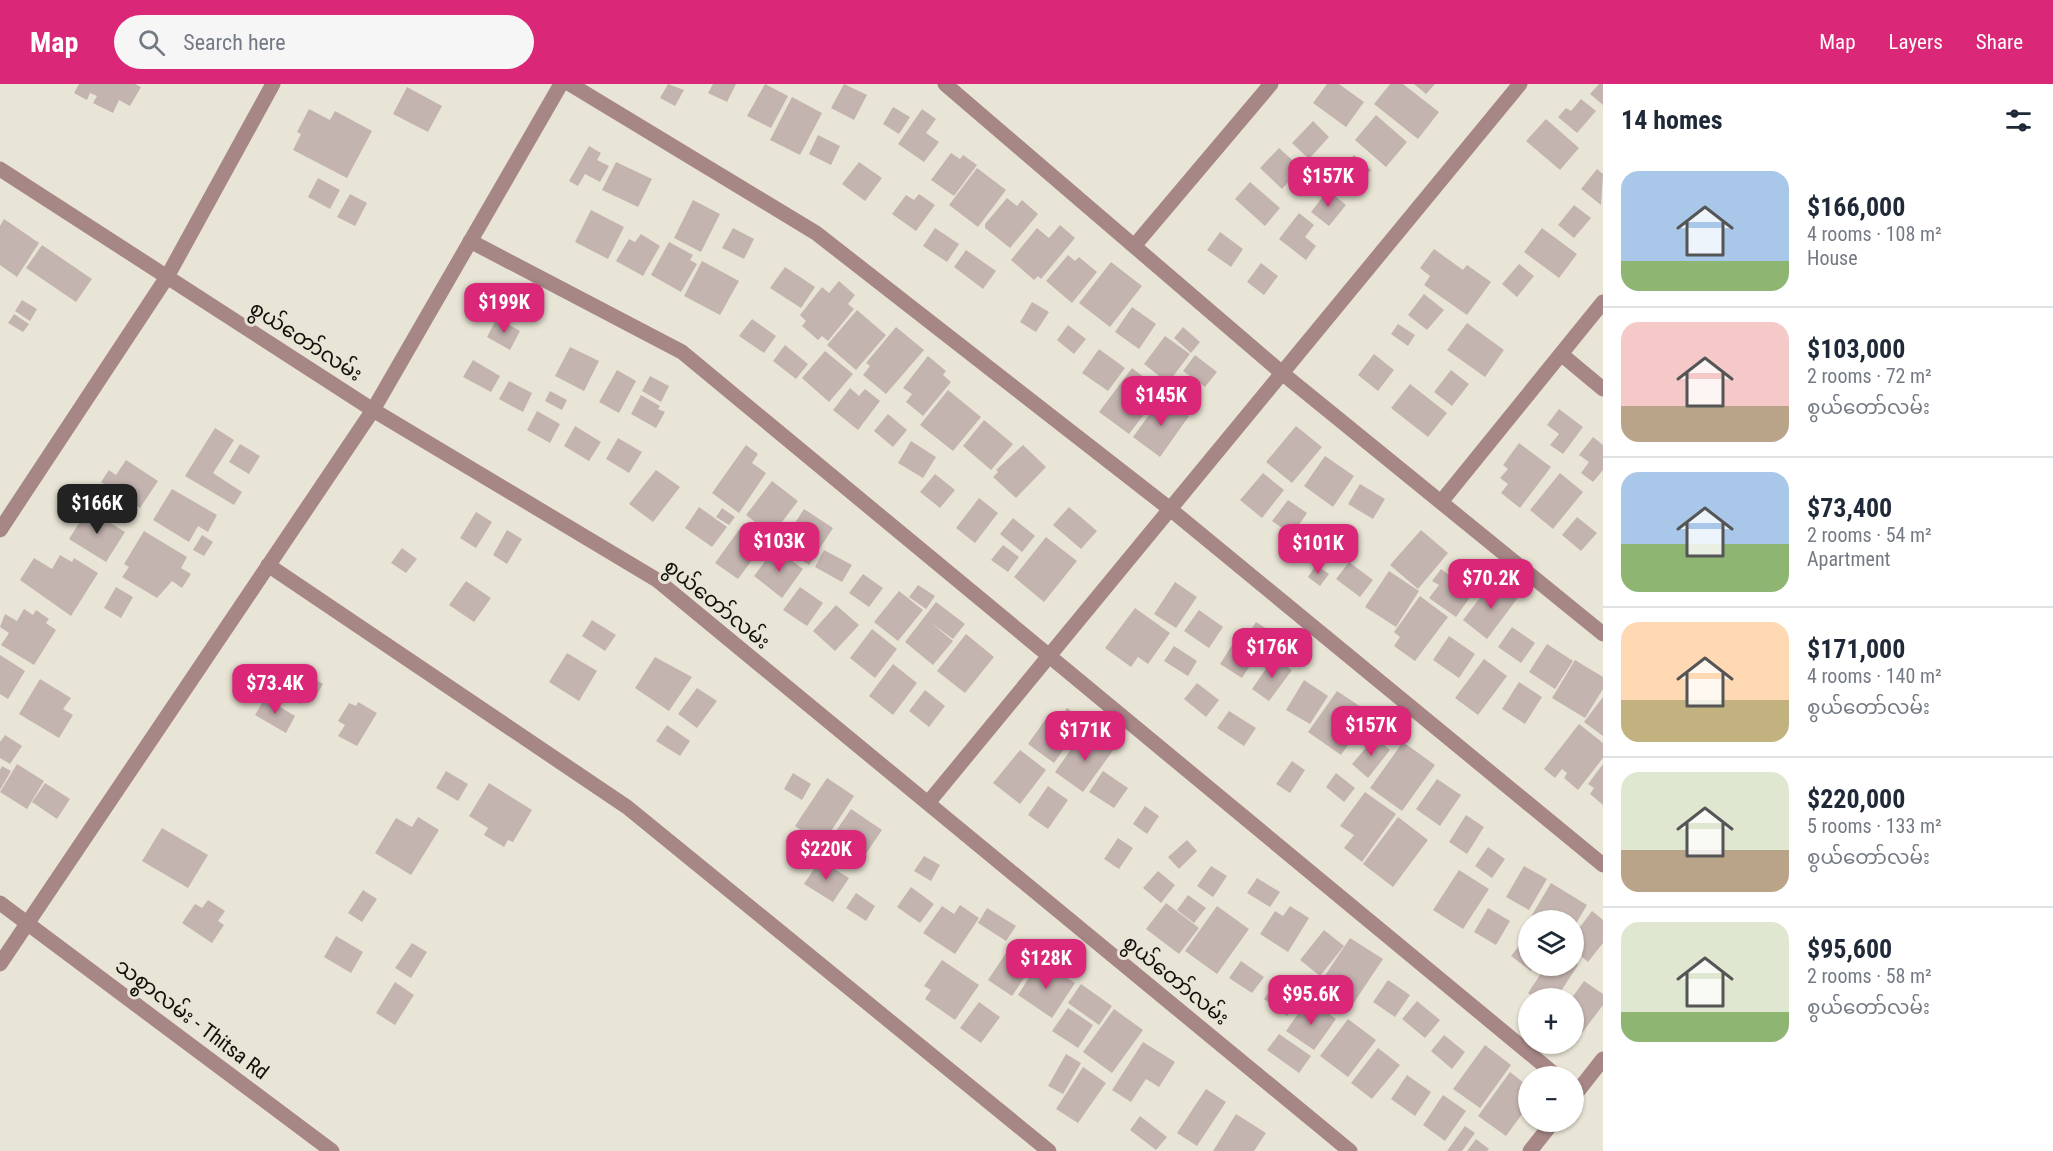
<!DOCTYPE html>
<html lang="en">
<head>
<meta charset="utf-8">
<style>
  body { margin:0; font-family:"Roboto Condensed","Noto Sans Myanmar",sans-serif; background:#f6f6f7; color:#1f2937; height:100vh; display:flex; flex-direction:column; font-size:22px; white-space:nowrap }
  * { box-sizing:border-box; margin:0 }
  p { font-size:20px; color:#747a83 }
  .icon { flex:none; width:33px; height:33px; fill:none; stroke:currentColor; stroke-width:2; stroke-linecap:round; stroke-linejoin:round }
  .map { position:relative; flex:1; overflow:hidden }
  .side { display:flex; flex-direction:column; background:#fff; width:450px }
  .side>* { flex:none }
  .controls { position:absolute; left:1518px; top:826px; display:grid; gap:12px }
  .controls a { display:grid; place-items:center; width:66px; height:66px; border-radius:50%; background:#fff; box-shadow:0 2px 4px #0004; font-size:30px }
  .price { position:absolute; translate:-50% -51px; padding:0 14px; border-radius:12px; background:#db2777; color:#fff; font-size:20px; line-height:39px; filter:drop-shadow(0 2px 3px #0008) }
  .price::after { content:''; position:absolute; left:50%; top:36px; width:18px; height:14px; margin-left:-9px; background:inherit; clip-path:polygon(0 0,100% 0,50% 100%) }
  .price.on { background:#222; color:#fff }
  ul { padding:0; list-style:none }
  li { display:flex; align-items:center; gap:18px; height:150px; padding:0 18px }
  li+li { border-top:2px solid #e0e1e3 }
  li span { display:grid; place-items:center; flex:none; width:168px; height:120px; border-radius:18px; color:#555 }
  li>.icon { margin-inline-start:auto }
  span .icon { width:72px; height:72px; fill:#fffc; stroke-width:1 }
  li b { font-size:26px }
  h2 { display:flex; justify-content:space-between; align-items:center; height:72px; padding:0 18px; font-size:26px }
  header { display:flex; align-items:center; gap:36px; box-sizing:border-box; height:84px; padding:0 30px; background:#db2777; color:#fff }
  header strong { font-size:28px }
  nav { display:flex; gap:33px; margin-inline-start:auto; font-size:21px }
  .search { width:420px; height:54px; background:#f6f6f7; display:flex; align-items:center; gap:15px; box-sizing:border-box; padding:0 21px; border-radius:33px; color:#747a83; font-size:22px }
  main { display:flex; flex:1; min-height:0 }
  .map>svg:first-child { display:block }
  .building { fill:#c4b4b0 }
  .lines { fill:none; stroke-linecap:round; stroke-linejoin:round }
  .minor { stroke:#a78686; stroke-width:15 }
  .tertiary { stroke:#a78686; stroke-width:15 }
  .labels { text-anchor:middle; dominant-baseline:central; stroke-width:6; stroke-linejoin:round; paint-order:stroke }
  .street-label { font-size:21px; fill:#11100b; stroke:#e9e5d6 }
</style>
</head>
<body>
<header>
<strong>Map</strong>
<div class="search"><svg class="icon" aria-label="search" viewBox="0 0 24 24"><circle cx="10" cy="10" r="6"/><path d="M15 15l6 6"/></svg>Search here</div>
<nav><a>Map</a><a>Layers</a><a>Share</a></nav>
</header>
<main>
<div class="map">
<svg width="1603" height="1067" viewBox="0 0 1603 1067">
  <rect width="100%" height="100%" fill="#e9e5d6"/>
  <!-- building -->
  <path class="building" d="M79,0H135L141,3L130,22L119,16L113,29L93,19L97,12L90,9L87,16L74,9Z
    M668,0L684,6L675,22L660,14Z
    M713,0H736L727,18L708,9Z
    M765,0L788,12L771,44L747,32Z
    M844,0L867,11L854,36L831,24Z
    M1327,0H1339L1364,18L1346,43L1313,19Z
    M1390,0H1403L1439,28L1418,55L1374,20Z
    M1414,0H1435L1426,10Z
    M1599,0H1603V21L1590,10Z
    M407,3L442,22L428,48L393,30Z
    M792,13L822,29L800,71L770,56Z
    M1581,15L1596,27L1577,49L1558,33L1566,24L1571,27Z
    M893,23L910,33L899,50L883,40Z
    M309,25L330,36L335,27L372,47L347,94L293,66L301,50L297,48Z
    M922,25L936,35L926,49L939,58L924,78L898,60Z
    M1376,31L1407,58L1386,83L1355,56Z
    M1546,35L1579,64L1560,86L1526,57Z
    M1313,37L1329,53L1309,75L1292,59Z
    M818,51L840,62L831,81L809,70Z
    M589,62L601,69L597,76L609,82L600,98L585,90L578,102L569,97Z
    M1279,64L1301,84L1282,105L1260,84Z
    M951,69L960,75L963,71L977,81L954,112L931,96Z
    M1354,71L1371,86L1350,108L1334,92Z
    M616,78L652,95L638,123L602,106Z
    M859,78L882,94L865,117L842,100Z
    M977,84L1006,106L978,143L949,121Z
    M1597,85L1603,90L1601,121L1581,105Z
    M318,94L340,106L330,125L308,113Z
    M1250,98L1280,124L1265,142L1235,115Z
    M1328,106L1346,121L1329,142L1311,128Z
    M350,110L367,119L355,142L337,133Z
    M919,110L935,121L916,147L892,130L906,111L914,116Z
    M1007,114L1017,122L1022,116L1038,130L1010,164L985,144V140Z
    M693,116L720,130L701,168L674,154Z
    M1574,121L1591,134L1574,154L1558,141Z
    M591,126L624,143L608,175L575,158Z
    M1299,129L1314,141L1305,153L1316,162L1306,176L1279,155Z
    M4,135L39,159L17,193L0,181V142Z
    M1060,141L1075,154L1041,195L1038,192L1034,196L1011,176L1037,144L1049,154Z
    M733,144L754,155L744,175L722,164Z
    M935,144L959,160L947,178L923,162Z
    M1542,144L1577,170L1559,194L1524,168Z
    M1220,148L1243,165L1231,183L1207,166Z
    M641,150L660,162L643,192L616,177L629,155L635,158Z
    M669,158L693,171L690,176L697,180L681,208L651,191Z
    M42,161L92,195L76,218L26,184Z
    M1434,165L1463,186L1467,181L1491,198L1467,231L1424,201L1430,192L1420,184Z
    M966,166L996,187L983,205L954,183Z
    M1068,171L1075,177L1079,173L1097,188L1072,219L1046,197Z
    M702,177L739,197L720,231L684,212Z
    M1111,178L1142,202L1110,243L1079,219Z
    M1261,179L1278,192L1264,211L1247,198Z
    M1519,180L1534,192L1517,213L1502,200Z
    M785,183L815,203L801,224L770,204Z
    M839,197L855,211L848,220L854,225L828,257L822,252L818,256L802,242L806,237L800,231L822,203L829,209Z
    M1424,210L1444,226L1427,246L1408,231Z
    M22,216L37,225L30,237L15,227Z
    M1032,218L1049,228L1036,248L1020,238Z
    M1132,223L1156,240L1139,265L1115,248Z
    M857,226L886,251L856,286L827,261Z
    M14,230L29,240L23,248L8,239Z
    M497,234L520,247L510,266L487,253Z
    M752,235L776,252L764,269L739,252Z
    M1467,239L1504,266L1485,293L1447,266Z
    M1398,240L1415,251L1408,262L1391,250Z
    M1068,241L1086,255L1074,270L1057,256Z
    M896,243L924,266L886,310L863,291L870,282L866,279Z
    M1183,243L1200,258L1191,269L1174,254Z
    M1165,252L1190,270L1168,299L1144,280Z
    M785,261L808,280L796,295L773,277Z
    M570,263L599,277L584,307L555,292Z
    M1099,265L1125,284L1108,307L1082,289Z
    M825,267L853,290L829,318L802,294Z
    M1374,270L1394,286L1378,307L1358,291Z
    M1195,271L1217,288L1205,303L1183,287Z
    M928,272L946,287L943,291L951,298L923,332L906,318L912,310L903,304Z
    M473,276L500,292L491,308L463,293Z
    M1132,284L1162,307L1129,350L1099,328Z
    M617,286L636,297L619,329L599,318Z
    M1451,286L1469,300L1452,322L1434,308Z
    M650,292L669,302L661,318L642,307Z
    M509,297L532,309L523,328L499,315Z
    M1188,299L1202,308L1192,322L1179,313Z
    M1410,300L1447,329L1428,353L1391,324Z
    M850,304L859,312L865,305L880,317L858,346L833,326Z
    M948,306L981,333L953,367L920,341Z
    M550,307L567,316L562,326L545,317Z
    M641,311L660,322L658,325L665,328L656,344L631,330Z
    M1162,313L1189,332L1160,373L1133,353Z
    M1559,325L1583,343L1563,370L1550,361L1559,350L1547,341Z
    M537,327L560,340L550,359L527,346Z
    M888,330L907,346L893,363L874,347Z
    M984,336L1013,360L991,386L963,362Z
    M575,342L601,358L589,377L564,362Z
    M1296,342L1322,363L1292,399L1266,378Z
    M215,344L234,356L213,389L242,408L234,421L185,392Z
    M1593,353L1603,361V386L1593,398L1581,389L1589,378L1579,371Z
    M618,354L642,368L629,389L606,375Z
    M911,357L936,373L923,394L898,379Z
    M1519,359L1551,383L1520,424L1501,409L1508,400L1500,394L1508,385L1503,381Z
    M240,360L260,372L249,390L229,378Z
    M746,361L758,370L752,379L766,389L739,429L712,409Z
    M1023,361L1046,383L1016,414L993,393L998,388L996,386Z
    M1325,372L1354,392L1333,423L1304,402Z
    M126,376L158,397L140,424L101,398L109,386L116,391Z
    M656,386L680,403L653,438L629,420Z
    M1263,389L1284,406L1262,434L1240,416Z
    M1560,389L1583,408L1553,445L1530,426Z
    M935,390L955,406L940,424L920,408Z
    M772,397L798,417L772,451L746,431Z
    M1360,400L1385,415L1373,435L1348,420Z
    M172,405L217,431L208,448L198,442L189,458L153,436Z
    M979,414L998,429L975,459L956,444Z
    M1288,416L1307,429L1292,451L1272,437Z
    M699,423L727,443L712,463L685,444Z
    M1069,423L1097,447L1081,465L1053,441Z
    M722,424L735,433L729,441L716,433Z
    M88,425L125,448L106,478L69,455Z
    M804,425L833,444L809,481L780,462Z
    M476,428L492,438L476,464L460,454Z
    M1577,433L1597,449L1581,467L1562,451Z
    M1013,434L1035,452L1022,468L1000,450Z
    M744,439L767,456L738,495L715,479Z
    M507,446L522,455L507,480L493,471Z
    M1321,446L1342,462L1328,479L1308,463Z
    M1421,446L1448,469L1418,505L1390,481Z
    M144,447L187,473L181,484L191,490L182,504L172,497L157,514L122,493L129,483L124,480Z
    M202,451L213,458L204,472L193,466Z
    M1046,453L1077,477L1044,518L1014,493Z
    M1003,461L1019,473L1008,488L991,476Z
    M402,464L417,475L406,489L391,479Z
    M775,464L803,485L782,514L754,492Z
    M824,466L852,481L842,498L815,483Z
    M60,471L72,478L74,474L98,489L71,532L20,496L34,474L52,485Z
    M1349,478L1373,496L1360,513L1336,495Z
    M1316,481L1329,490L1320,502L1308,493Z
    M1441,485L1473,509L1456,533L1429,514L1439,501L1432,497Z
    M1389,487L1419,507L1396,543L1365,523Z
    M863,490L883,504L869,523L849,509Z
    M466,497L491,514L474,538L449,521Z
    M1175,498L1197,513L1176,544L1154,530Z
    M1504,499L1520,511L1487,555L1463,536L1489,502L1497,508Z
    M918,501L935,512L926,525L909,513Z
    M116,503L133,513L121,534L104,524Z
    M800,503L823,519L807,542L783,526Z
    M899,507L923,526L898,557L874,538Z
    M1420,512L1448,533L1415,577L1394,562L1400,553L1394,548Z
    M936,518L965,540L953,555L930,538L953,557L933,581L905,558Z
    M836,521L859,541L835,567L813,547Z
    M1135,524L1170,549L1148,580L1138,573L1131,583L1105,564Z
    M24,525L33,531L36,526L49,535L46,539L56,546L34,581L1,561L9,549L0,543L5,530L17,537Z
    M1199,526L1223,543L1209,564L1184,547Z
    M592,536L616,551L605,567L582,552Z
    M1256,538L1270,547L1260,562L1246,553Z
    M1512,543L1535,559L1521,579L1498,563Z
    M872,545L897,565L875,594L850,574Z
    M966,550L994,573L965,609L937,587Z
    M1449,552L1475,570L1459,594L1433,576Z
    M1234,558L1256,572L1242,594L1220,580Z
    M1547,560L1573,577L1555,605L1529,588Z
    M1174,562L1197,577L1188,592L1164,577Z
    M567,569L597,587L579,617L549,598Z
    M0,571L25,587L8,615L0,610Z
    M655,573L692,593L669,627L635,604Z
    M1274,573L1292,586L1269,617L1252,605Z
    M1484,575L1507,592L1478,631L1455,614Z
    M1575,576L1603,593V605L1585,634L1552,614Z
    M893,580L917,599L893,631L869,612Z
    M295,584L323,600L313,617L305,613L300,620L281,608Z
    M40,595L71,614L63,625L73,631L59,654L19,630Z
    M1304,596L1328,612L1310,640L1286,626Z
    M1519,598L1542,613L1525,640L1502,625Z
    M1197,599L1219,616L1206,633L1184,615Z
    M697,604L717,617L697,644L678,630Z
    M925,606L945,622L929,643L909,627Z
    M1337,607L1370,629L1341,671L1308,648Z
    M1603,613V652L1584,638Z
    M265,614L295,632L286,649L255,631Z
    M358,618L377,629L357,662L338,652L345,641L338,637L349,619L356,622Z
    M1067,624L1084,637L1054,679L1028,660L1050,629L1059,635Z
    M1229,627L1256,644L1244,662L1217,644Z
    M1579,640L1603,659V674L1578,706L1564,694L1567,689L1562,685L1555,694L1544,685Z
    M667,641L690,657L680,672L656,657Z
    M1101,650L1117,661L1083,708L1055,688L1077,657L1090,666Z
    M5,651L22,662L10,680L0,674V658Z
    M1375,653L1390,666L1368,694L1352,680Z
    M1403,658L1435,681L1402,727L1370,704Z
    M1020,666L1046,686L1020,720L993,699Z
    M1292,677L1305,686L1290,709L1276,700Z
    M17,680L44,697L27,725L0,708Z
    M1603,680V721L1590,710L1594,704L1588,700Z
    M2,682L11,687L0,706V686Z
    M446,687L468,700L458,717L436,704Z
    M1103,687L1128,704L1114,724L1089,708Z
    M793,689L811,700L802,716L784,705Z
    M1336,689L1355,704L1344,718L1326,703Z
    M827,694L854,712L822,761L795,742Z
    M1437,695L1461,711L1440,742L1416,725Z
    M45,699L70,715L57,735L32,718Z
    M489,699L532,726L513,758L508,756L504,763L484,751L488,744L469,732Z
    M1048,702L1068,716L1048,745L1028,731Z
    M1365,708L1396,730L1362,778L1344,764L1354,751L1340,742Z
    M1145,722L1159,732L1147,750L1133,740Z
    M851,725L882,746L856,784L825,763Z
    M1466,731L1484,743L1467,770L1449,758Z
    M418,733L439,746L411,791L375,769L396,734L412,743Z
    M1398,733L1428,756L1393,803L1363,780Z
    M162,744L208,771L188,804L142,777Z
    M1118,754L1133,764L1119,785L1104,775Z
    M1187,756L1197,767L1179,785L1168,773Z
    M1488,763L1505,775L1492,794L1475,782Z
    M924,772L940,781L931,797L914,787Z
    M820,776L849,794L833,818L804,800Z
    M1211,782L1227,792L1213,813L1197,802Z
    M1524,782L1547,795L1529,826L1506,813Z
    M1459,786L1489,805L1463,845L1433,826Z
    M1158,787L1175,801L1161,819L1143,804Z
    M1257,794L1280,808L1270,823L1247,809Z
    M1551,799L1587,821L1574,843V837L1529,836Z
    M911,803L934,820L920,839L897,823Z
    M363,806L377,815L362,838L348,829Z
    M856,809L875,822L866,837L846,824Z
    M1188,811L1206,824L1194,839L1177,826Z
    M208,816L225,827L218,837L224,841L212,859L182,839L195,820L202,824Z
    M1166,819L1199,844L1179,870L1146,845Z
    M960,821L979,834L955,870L923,849L942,822L954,830Z
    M1217,822L1249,845L1217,890L1185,867Z
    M1290,822L1309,834L1288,868L1260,850L1275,827L1283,832Z
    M987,824L1016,842L1006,857L978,839Z
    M1488,824L1510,837L1496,861L1474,848Z
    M1592,827L1603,836V859L1588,878L1574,866V851Z
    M1324,846L1344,862L1320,892L1300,876Z
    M336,852L363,868L351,889L324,873Z
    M1350,854L1383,875L1351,923L1318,902Z
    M1522,858L1528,863V882H1534L1531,887L1511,872Z
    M412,859L427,868L411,894L395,884Z
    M1008,866L1032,882L1012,912L988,896Z
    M942,876L979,901L955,936L925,915L931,906L924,902Z
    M1241,877L1264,893L1252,909L1229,894Z
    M1574,878L1578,881L1556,915H1537L1528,909L1546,882H1574Z
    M1037,881L1049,889L1053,884L1075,899L1052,934L1018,911Z
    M1388,896L1410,911L1395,933L1373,918Z
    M1584,897L1603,910V921L1582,949L1574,943V915H1571Z
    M395,898L414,911L395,941L376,929Z
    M1081,900L1112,922L1099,941L1068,919Z
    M1275,900L1298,917L1287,932L1264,915Z
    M1417,917L1440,936L1425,954L1402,935Z
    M979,918L1000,933L981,959L960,944Z
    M1304,921L1313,927L1317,921L1336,935L1314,966L1286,947Z
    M1068,924L1093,941L1078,964L1052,947Z
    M1114,925L1143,946L1112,989L1083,968Z
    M1348,935L1376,956L1348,993L1320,972Z
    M1279,950L1311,972L1299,989L1267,966Z
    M1444,951L1465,968L1452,985L1431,967Z
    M1143,958L1175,978L1159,1003L1146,995L1131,1018L1112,1006Z
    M1485,961L1511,981L1480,1024L1453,1005Z
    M1378,964L1400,981L1372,1015L1351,999Z
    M1066,970L1081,979L1063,1010L1048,1002Z
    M1083,983L1106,999L1078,1039L1056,1025Z
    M1510,988L1528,1002V1022L1506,1052L1478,1032Z
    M1407,991L1431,1008L1415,1032L1391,1015Z
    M1206,1005L1226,1018L1197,1062L1177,1049Z
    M1443,1011L1466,1027L1445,1057L1423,1041Z
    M1236,1030L1266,1049L1254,1067H1213Z
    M1140,1032L1167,1053L1156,1066L1130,1046Z
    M1465,1042L1475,1049L1462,1067H1447Z
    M1476,1055L1489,1065L1487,1067H1467Z"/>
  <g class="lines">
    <!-- minor -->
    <path class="minor" d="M570,0L816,149L1170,425L1603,781
      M945,0L1282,289L1603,550
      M470,157L682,268L1558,993
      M1135,161L1271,0
      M1561,270L1603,305
      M1441,418L1603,218
      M0,446L167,193L273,0
      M268,481L627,723L1049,1067
      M928,719L1520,0
      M0,819L332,1067
      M0,880L373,326L561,0
      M1574,1012L1603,975
      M1530,1067L1553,1038"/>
    <!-- tertiary -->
    <path class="tertiary" d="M0,85L373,326L657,496L1350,1067"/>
  </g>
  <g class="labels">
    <!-- street labels -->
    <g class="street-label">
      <text transform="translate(306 257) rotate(33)">စွယ်တော်လမ်း</text>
      <text transform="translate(717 520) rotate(39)">စွယ်တော်လမ်း</text>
      <text transform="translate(1176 896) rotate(39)">စွယ်တော်လမ်း</text>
      <text transform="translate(192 935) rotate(37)">သစ္စာလမ်း - Thitsa Rd</text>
    </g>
  </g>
</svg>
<div class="controls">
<a><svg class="icon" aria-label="layers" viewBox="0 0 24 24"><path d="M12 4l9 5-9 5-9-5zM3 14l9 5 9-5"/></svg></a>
<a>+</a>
<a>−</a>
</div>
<b class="price" style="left:1328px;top:124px">$157K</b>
<b class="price" style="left:504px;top:250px">$199K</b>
<b class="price" style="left:1161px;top:343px">$145K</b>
<b class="price on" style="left:97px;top:451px">$166K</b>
<b class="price" style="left:779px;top:489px">$103K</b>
<b class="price" style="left:1318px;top:491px">$101K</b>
<b class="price" style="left:1491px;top:526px">$70.2K</b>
<b class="price" style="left:1272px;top:595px">$176K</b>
<b class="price" style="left:275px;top:631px">$73.4K</b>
<b class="price" style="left:1371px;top:673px">$157K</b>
<b class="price" style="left:1085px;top:678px">$171K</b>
<b class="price" style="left:826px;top:797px">$220K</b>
<b class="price" style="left:1046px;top:906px">$128K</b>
<b class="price" style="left:1311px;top:942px">$95.6K</b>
</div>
<section class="side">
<h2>14 homes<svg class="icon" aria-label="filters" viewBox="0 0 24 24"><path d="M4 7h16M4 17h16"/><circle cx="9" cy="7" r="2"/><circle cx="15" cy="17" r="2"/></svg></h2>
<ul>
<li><span style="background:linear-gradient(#a9c7e8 75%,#8fb573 0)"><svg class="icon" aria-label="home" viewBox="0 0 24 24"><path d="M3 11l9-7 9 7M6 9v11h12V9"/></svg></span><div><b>$166,000</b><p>4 rooms · 108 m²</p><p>House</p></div></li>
<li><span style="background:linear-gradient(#f6c9c9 70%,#b9a48a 0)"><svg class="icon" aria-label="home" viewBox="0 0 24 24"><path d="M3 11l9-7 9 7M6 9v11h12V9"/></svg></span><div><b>$103,000</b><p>2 rooms · 72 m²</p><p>စွယ်တော်လမ်း</p></div></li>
<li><span style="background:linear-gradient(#a9c7e8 60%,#8fb573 0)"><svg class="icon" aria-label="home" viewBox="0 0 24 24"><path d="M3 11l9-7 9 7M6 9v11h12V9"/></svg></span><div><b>$73,400</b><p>2 rooms · 54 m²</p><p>Apartment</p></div></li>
<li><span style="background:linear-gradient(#ffd9b3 65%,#c2b280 0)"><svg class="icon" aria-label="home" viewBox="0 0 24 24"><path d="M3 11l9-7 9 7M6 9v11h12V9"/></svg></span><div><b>$171,000</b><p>4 rooms · 140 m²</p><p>စွယ်တော်လမ်း</p></div></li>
<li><span style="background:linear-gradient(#dfe7d0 65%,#b9a48a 0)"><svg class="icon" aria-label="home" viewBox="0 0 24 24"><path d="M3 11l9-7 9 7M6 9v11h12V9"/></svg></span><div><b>$220,000</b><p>5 rooms · 133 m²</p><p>စွယ်တော်လမ်း</p></div></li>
<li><span style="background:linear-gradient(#dfe7d0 75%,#8fb573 0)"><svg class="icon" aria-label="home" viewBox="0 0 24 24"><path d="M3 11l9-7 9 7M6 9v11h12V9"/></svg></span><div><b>$95,600</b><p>2 rooms · 58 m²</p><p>စွယ်တော်လမ်း</p></div></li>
</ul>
</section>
</main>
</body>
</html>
